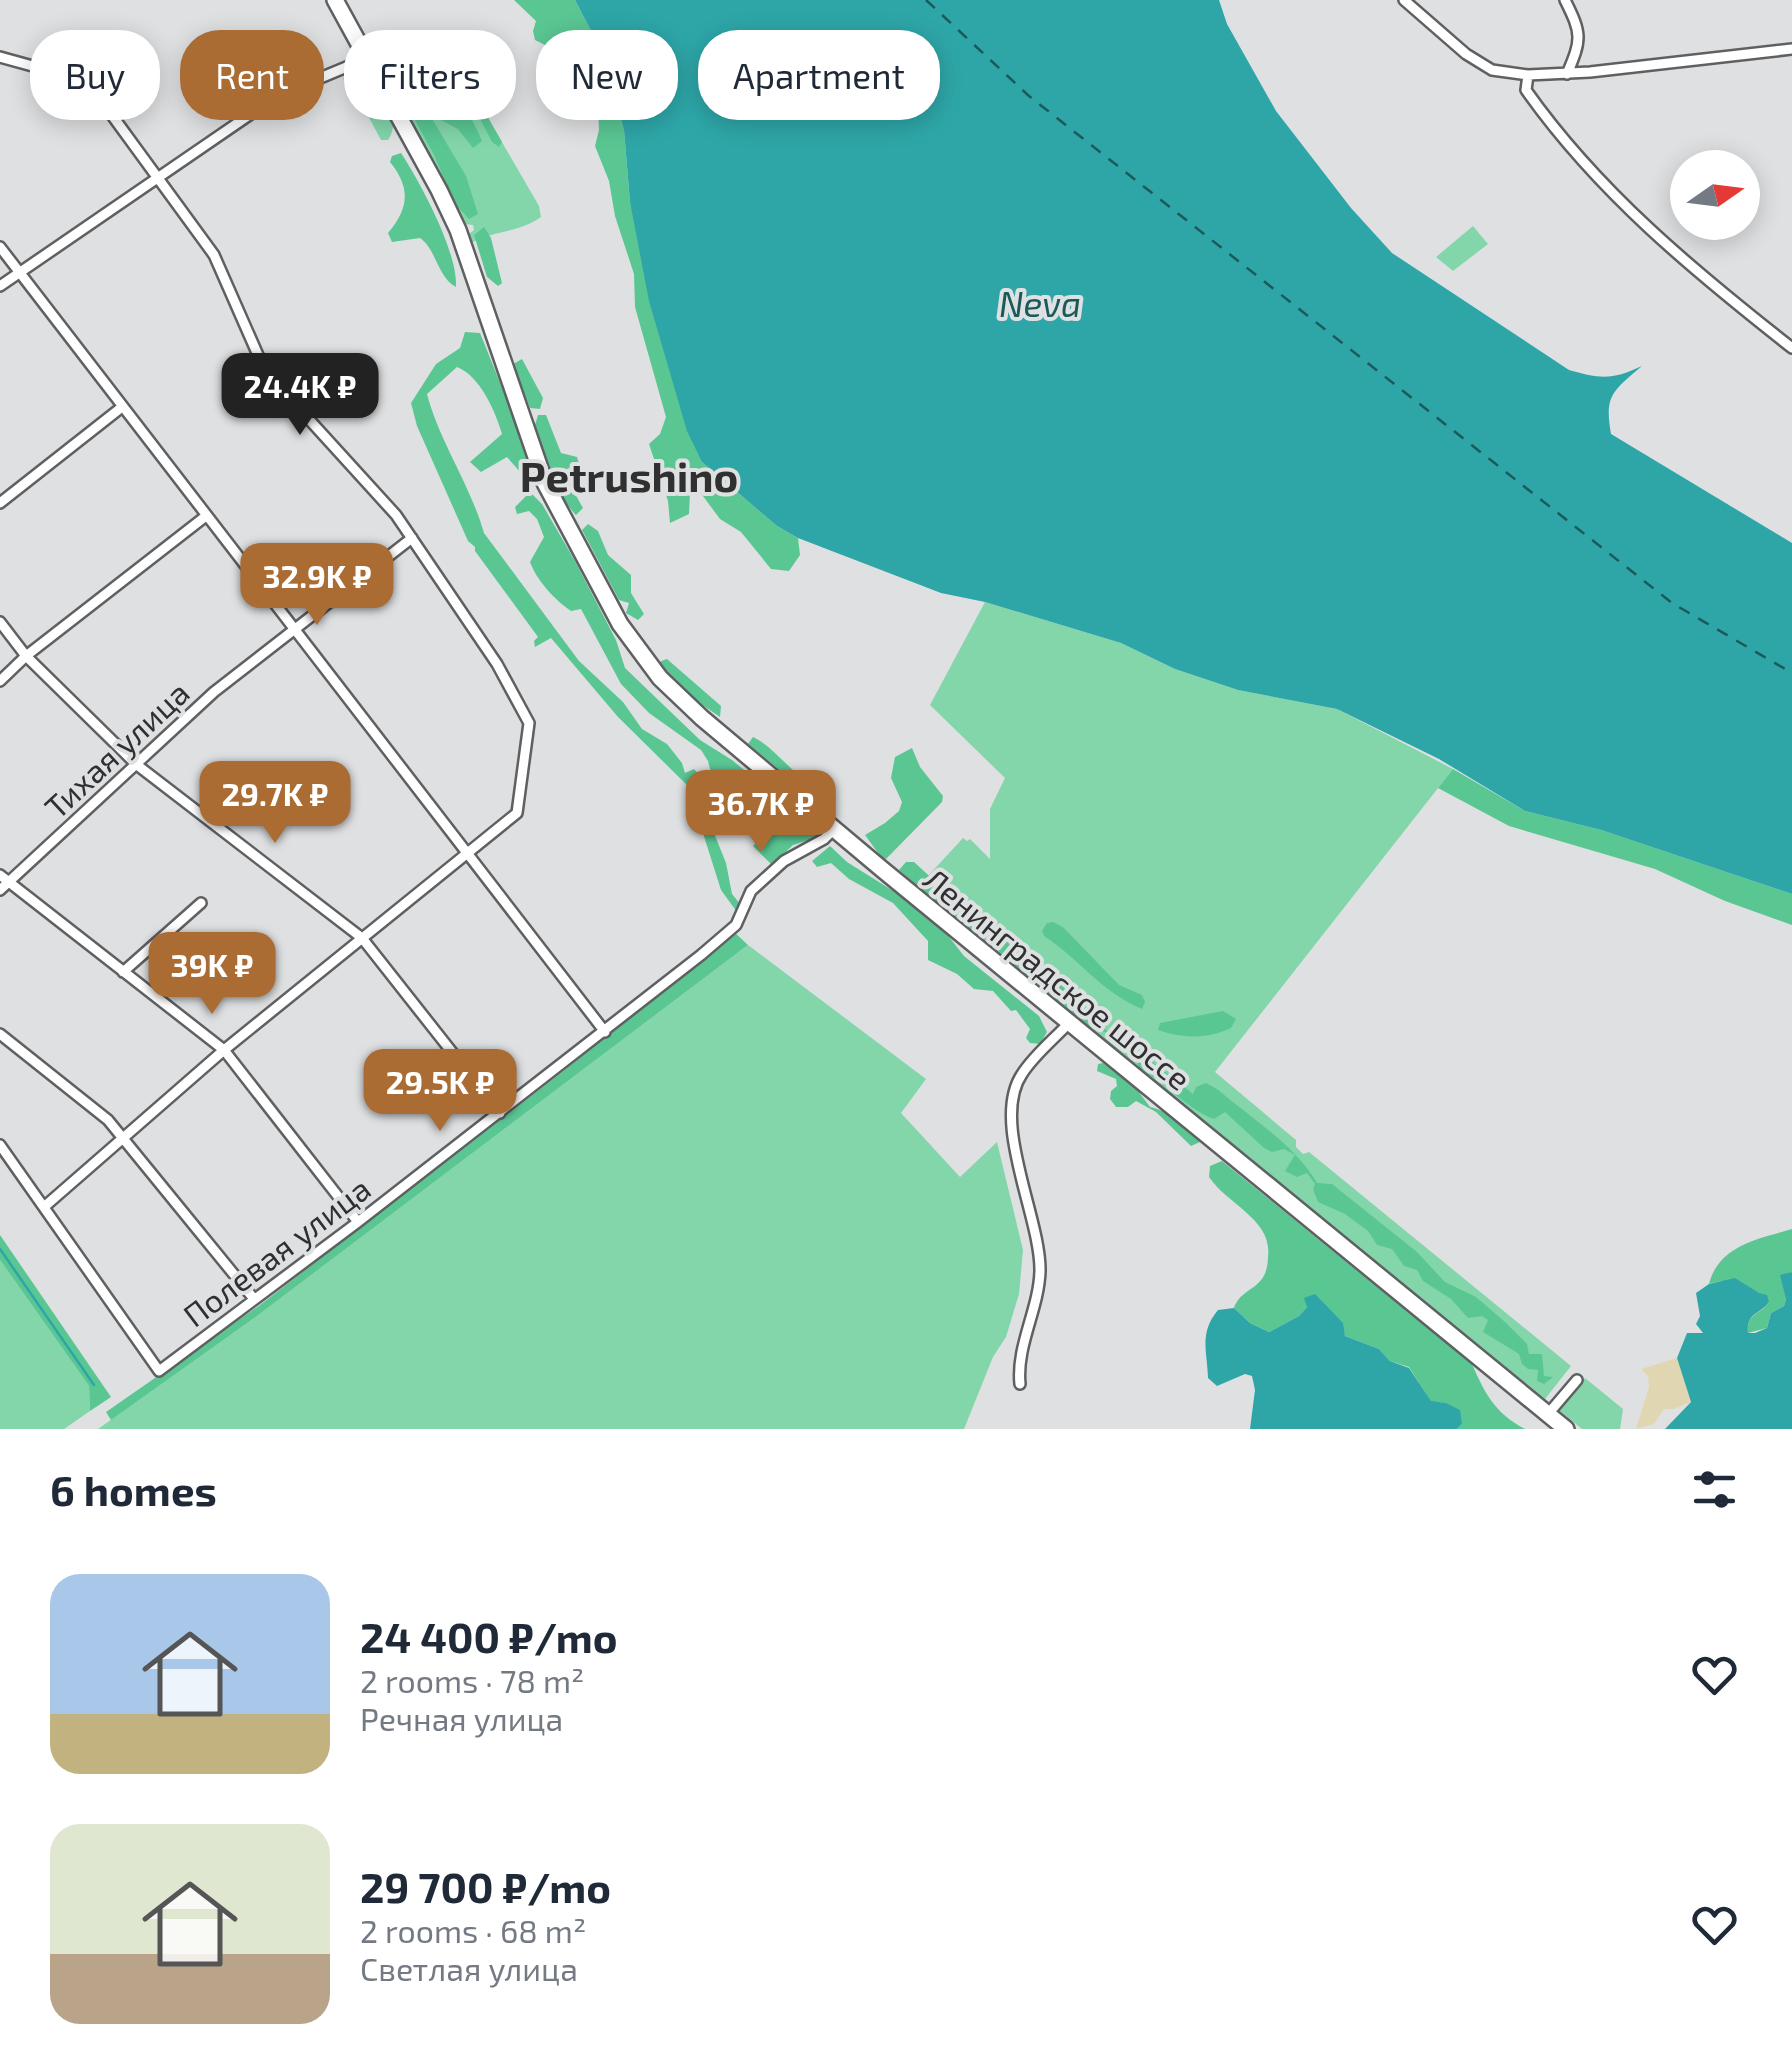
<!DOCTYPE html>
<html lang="en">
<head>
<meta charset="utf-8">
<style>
  body { margin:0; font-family:"Exo 2",sans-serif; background:#f6f6f7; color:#1f2937; height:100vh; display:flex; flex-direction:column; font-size:38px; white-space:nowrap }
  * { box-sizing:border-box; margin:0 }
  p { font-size:32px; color:#747a83 }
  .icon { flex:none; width:55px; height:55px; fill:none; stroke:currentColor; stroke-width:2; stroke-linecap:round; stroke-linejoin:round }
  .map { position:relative; height:1429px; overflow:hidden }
  .details { display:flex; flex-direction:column; background:#fff; flex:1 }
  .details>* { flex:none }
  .top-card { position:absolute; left:30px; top:30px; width:1000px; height:90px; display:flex; gap:20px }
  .needle { width:65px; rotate:76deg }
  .fabs { position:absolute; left:1670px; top:150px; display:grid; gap:20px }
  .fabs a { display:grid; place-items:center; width:90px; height:90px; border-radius:50%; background:#fff; box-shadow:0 5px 25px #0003; font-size:50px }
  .price { position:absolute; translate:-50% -85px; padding:0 22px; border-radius:20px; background:#aa6c32; color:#fff; font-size:32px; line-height:65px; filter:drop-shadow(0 2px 5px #0008) }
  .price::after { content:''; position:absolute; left:50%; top:60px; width:30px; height:22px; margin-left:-15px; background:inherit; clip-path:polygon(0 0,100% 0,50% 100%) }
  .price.active { background:#222; color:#fff }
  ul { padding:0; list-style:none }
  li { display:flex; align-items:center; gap:30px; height:250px; padding:0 50px }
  li span { display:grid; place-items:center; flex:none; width:280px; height:200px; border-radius:30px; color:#555 }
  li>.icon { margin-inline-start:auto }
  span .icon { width:120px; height:120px; fill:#fffc; stroke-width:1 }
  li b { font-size:42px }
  h2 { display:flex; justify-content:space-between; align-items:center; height:120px; padding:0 50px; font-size:42px }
  .pill { padding:0 35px; border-radius:40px; background:#fff; box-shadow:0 5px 25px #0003; font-size:35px; line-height:90px }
  .pill.active { background:#aa6c32; color:#fff }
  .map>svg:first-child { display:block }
  .green { fill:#83d6aa }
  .forest { fill:#5ac793 }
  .sand { fill:#e0d7b2 }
  .water { fill:#2ea6a8 }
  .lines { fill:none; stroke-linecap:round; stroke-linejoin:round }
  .stream { stroke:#2ea6a8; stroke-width:2.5 }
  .ferry { stroke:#1a5a5b; stroke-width:2.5; stroke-dasharray:12 10; stroke-linecap:butt }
  .street-casing { stroke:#5f6062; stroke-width:14 }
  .primary-casing { stroke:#5f6062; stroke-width:20 }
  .street { stroke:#fff; stroke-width:9 }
  .primary { stroke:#fff; stroke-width:15 }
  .labels { text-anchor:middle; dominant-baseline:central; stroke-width:8; stroke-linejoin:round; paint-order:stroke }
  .street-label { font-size:32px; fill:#303031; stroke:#dfe0e2 }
  .water-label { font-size:35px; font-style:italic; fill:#1a5a5b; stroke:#dfe0e2 }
  .district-label { font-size:42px; font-weight:bold; fill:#303031; stroke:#dfe0e2 }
</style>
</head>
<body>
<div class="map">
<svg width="1792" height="1429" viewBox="0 0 1792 1429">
  <rect width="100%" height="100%" fill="#dfe0e2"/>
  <!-- green -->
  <path class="green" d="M444,42L539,206L541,217C518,233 495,230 471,243L469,234L474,230L473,225L464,224L388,76Z
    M355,72C379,76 404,119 388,140H381L352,86L345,82L343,78Z
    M1473,226L1488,244L1453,271L1436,257Z
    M985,602L1121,643L1175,669L1238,690L1337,709L1453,769L1215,1072L1296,1140V1147L1303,1154L1309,1152L1571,1366L1545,1399L916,889L963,838L967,841L970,839L990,859V809L1005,778L930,705Z
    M748,945L926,1079L901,1113L960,1177L997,1142L1023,1250L1019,1294L1006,1337L993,1357L964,1429H98L257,1316Z
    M0,1260L89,1386L90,1411L64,1429H0Z
    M1585,1378L1623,1409L1620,1429H1582L1559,1410Z"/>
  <!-- forest -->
  <path class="forest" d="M514,0H575L601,50L624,130L630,202L702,462L777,526L798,538L800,555L789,571L771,569L741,532L720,519L700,492L690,493L689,514L670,523L668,501L649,444L660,434L666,417L635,307L634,274L615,216L609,181L595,146L599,130L598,107L584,72C569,65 560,54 559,38L549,47L535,40L533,31L536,21Z
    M421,60L426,62C431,75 426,79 417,87L418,95L466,176L478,214L469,219L455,204L434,155L395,83L398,74Z
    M466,79L502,142L499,147L492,142L471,101L465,102C468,116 477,127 482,141L473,148L458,129L439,119L429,93L432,90L451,106L458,104Z
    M401,153C420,182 458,252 456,287C437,277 437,250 420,238L392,242L388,233C409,208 411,188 390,162L392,156Z
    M484,227L491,238L502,283L498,286L487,277L474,235Z
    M465,332L480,333L538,477L528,481L507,457L481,472L470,462L502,434C495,411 480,376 457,367L427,394C440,443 470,484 484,533L579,661L623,702L642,729L667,744L682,763L685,773L694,769L701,777L714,833L726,863L732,894L741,905L737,912L721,890L688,786L618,717L551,638L535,647L534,641L538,637L475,551V547L468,541L417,426L411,403L436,364L460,348Z
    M522,359L543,398L540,409L530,408L513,364Z
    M538,415H546L561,453L577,457L583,476L574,484V492L583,508L576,515C564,504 534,448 534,431C534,425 537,420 538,415Z
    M530,492L542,504L575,561L616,640L625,668L700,740L732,760L820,832L818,837L793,845L772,865L753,846L771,828L777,831L786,823L727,772L725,784L713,781L708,761L701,750L649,713L621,684L581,609L571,611C555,600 537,581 530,562L544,537L537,519L529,511L517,514L515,507Z
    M588,524L598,531L608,555L631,575V593L644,614L638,620L626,613L629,603L619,600L582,530Z
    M667,659L721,706L720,717L695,700L661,668V661Z
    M753,737C777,748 795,780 820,788L824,795L817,799L814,798L748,744Z
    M912,748L920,767L943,796L942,802L886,859L881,857L865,835L885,823L899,811L902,802L891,778L895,757Z
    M1453,769L1525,811L1601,830L1792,894V925L1725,901L1655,869L1509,826L1438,788Z
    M830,846L847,862L911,902L946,933L964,956L1039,1016L1047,1032L1040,1044L1030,1043L1026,1038L1030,1029L1016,1010L1011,1011L993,991L974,989L957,974L928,960V941L893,903L849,879L831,863L817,867L812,861Z
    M906,862H914L972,915L988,919L1018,955L1040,965L1069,989L1108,1032L1093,1031L1053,995L1025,977L997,949L972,931L962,918L950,913L899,870Z
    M1053,922L1063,927L1119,985L1142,995L1145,1002L1142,1009C1097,989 1082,961 1044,936L1042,931L1047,923Z
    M734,932L748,945L257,1316L111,1420L106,1412L260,1305L562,1072Z
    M1223,1011L1236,1019L1231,1028C1208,1039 1182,1039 1158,1030L1160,1023Z
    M1145,1056L1193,1094L1196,1087L1206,1083L1217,1089C1252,1119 1293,1143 1317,1183L1332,1184L1417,1252L1445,1282L1476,1297L1505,1322L1527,1344L1529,1354H1542L1544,1376L1553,1377L1544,1384L1537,1381L1538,1370L1528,1369L1522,1364L1519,1354L1483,1332L1488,1320L1482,1316L1468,1318L1451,1299L1423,1281L1417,1270L1404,1266L1392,1249L1377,1245L1368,1231L1345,1214L1318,1202L1313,1189L1315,1184L1307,1173L1297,1177L1285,1171L1295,1155L1284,1149L1272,1152L1264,1148L1225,1112L1214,1119C1192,1112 1162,1081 1139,1067L1137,1062Z
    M1103,1063L1130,1080L1150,1107C1167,1110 1190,1128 1200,1142L1191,1146L1156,1112L1136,1101L1128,1107H1116L1110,1099L1111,1091L1117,1086L1116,1079L1097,1071L1098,1064Z
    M1222,1161L1472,1364C1485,1394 1495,1413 1525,1429H1457L1462,1424L1446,1403L1431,1402L1409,1367L1390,1361L1379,1349L1345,1336C1341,1313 1327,1311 1307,1307L1299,1316L1269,1332L1250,1323L1234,1308C1239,1293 1252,1291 1261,1280C1266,1275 1268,1264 1268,1257C1273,1220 1228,1205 1209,1177L1210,1166Z
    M1792,1229V1272L1781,1276L1786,1300L1784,1306L1771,1313L1767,1328L1748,1333C1746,1312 1760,1316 1769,1302C1751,1287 1733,1276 1709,1284C1719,1245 1758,1239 1792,1229Z
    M0,1235L111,1397L90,1411L89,1386L0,1260Z"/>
  <!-- sand -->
  <path class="sand" d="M1677,1358L1691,1402L1674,1409H1664L1654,1424L1636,1429L1649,1387L1648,1376L1641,1369Z"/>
  <!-- water -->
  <path class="water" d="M575,0H1219L1227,24L1276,111L1351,208L1392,253L1569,370C1601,379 1612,380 1642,366C1613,391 1604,395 1611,434L1792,543V894L1601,830L1525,811L1439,759L1337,709L1238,690L1175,669L1121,643L985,602L941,593L798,538L777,526L702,462L687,431L649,301L630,202L624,130L601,50Z
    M1792,1272V1429H1665L1691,1402L1677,1358L1687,1333H1703L1696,1324L1700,1316L1696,1293L1709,1284L1735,1278L1759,1293L1767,1295L1769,1302C1760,1315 1746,1312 1748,1333H1755L1767,1328L1771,1313L1784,1306L1786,1300L1780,1275Z
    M1315,1294L1343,1323L1345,1336L1379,1349L1390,1361L1409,1368L1431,1401L1446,1403L1460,1410L1462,1424L1457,1429H1250L1255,1390L1252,1376L1245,1374L1217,1386L1208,1378C1207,1350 1199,1333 1218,1310L1234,1308L1250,1323L1269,1332L1299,1316L1307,1307L1304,1298Z"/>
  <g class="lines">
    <!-- stream -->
    <path class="stream" d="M0,1249L94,1385"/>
    <!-- ferry -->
    <path class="ferry" d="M926,0L1029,96L1672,603L1792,673"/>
    <defs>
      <path id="street" d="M1404,0L1466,54L1492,70L1528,75L1590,72L1792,49
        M1565,0C1582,34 1582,39 1567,74
        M0,57L87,81L214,255L265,371L396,515L497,664L529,723L517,813L224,1050L44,1207
        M1528,75L1526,90C1598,192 1694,271 1792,348
        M0,247L605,1032
        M0,286L277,96L368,58
        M0,503L122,407
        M0,622L26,656L137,765L362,938L500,1113
        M0,681L26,656L206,516
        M0,875L224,1050L358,1222
        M0,890L214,692L412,538
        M123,972L201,903
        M0,1034L108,1120L254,1299
        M0,1145L159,1371L358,1222L701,955L736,925L751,891L784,861L824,839L834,829
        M1020,1384C1016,1346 1039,1309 1040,1271C1041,1218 990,1121 1022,1074C1034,1055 1054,1039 1069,1023
        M1548,1414L1577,1380"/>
      <path id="primary" d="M335,0L439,190L458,230L545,483L620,624L660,678L702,718L883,870L1566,1429"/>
    </defs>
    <!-- street casing -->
    <use href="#street" class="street-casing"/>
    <!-- primary casing -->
    <use href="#primary" class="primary-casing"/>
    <!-- street -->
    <use href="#street" class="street"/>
    <!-- primary -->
    <use href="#primary" class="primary"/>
  </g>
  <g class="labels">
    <!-- street labels -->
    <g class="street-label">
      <text transform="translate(116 749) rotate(-43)">Тихая улица</text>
      <text transform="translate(1058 978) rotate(39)">Ленинградское шоссе</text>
      <text transform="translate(276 1251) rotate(-37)">Полевая улица</text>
    </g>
    <!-- water labels -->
    <g class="water-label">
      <text x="1040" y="303">Neva</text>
    </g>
    <!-- district labels -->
    <g class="district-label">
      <text x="629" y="475">Petrushino</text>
    </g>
  </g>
</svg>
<div class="fabs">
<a><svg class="needle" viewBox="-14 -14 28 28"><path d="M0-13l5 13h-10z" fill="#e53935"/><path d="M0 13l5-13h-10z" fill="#747a83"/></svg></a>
</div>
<b class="price active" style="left:300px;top:438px">24.4K ₽</b>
<b class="price" style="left:317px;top:628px">32.9K ₽</b>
<b class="price" style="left:275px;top:846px">29.7K ₽</b>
<b class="price" style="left:761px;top:855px">36.7K ₽</b>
<b class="price" style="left:212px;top:1017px">39K ₽</b>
<b class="price" style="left:440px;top:1134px">29.5K ₽</b>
<div class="top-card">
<a class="pill">Buy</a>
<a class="pill active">Rent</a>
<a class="pill">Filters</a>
<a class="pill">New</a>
<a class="pill">Apartment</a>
</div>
</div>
<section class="details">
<h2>6 homes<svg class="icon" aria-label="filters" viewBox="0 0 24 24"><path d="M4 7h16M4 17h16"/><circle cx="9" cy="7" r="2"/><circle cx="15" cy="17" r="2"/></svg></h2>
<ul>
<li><span style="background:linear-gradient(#a9c7e8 70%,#c2b280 0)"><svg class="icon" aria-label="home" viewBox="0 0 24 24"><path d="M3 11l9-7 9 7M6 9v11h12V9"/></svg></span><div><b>24 400 ₽/mo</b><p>2 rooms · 78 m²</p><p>Речная улица</p></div><svg class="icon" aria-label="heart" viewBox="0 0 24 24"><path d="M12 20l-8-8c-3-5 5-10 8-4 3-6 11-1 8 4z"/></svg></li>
<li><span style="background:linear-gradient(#dfe7d0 65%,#b9a48a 0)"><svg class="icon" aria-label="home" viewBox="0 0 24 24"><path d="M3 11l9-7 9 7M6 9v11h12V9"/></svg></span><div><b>29 700 ₽/mo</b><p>2 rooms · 68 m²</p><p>Светлая улица</p></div><svg class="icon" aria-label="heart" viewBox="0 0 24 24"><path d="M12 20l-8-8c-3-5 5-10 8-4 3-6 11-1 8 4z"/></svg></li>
</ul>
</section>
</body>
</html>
